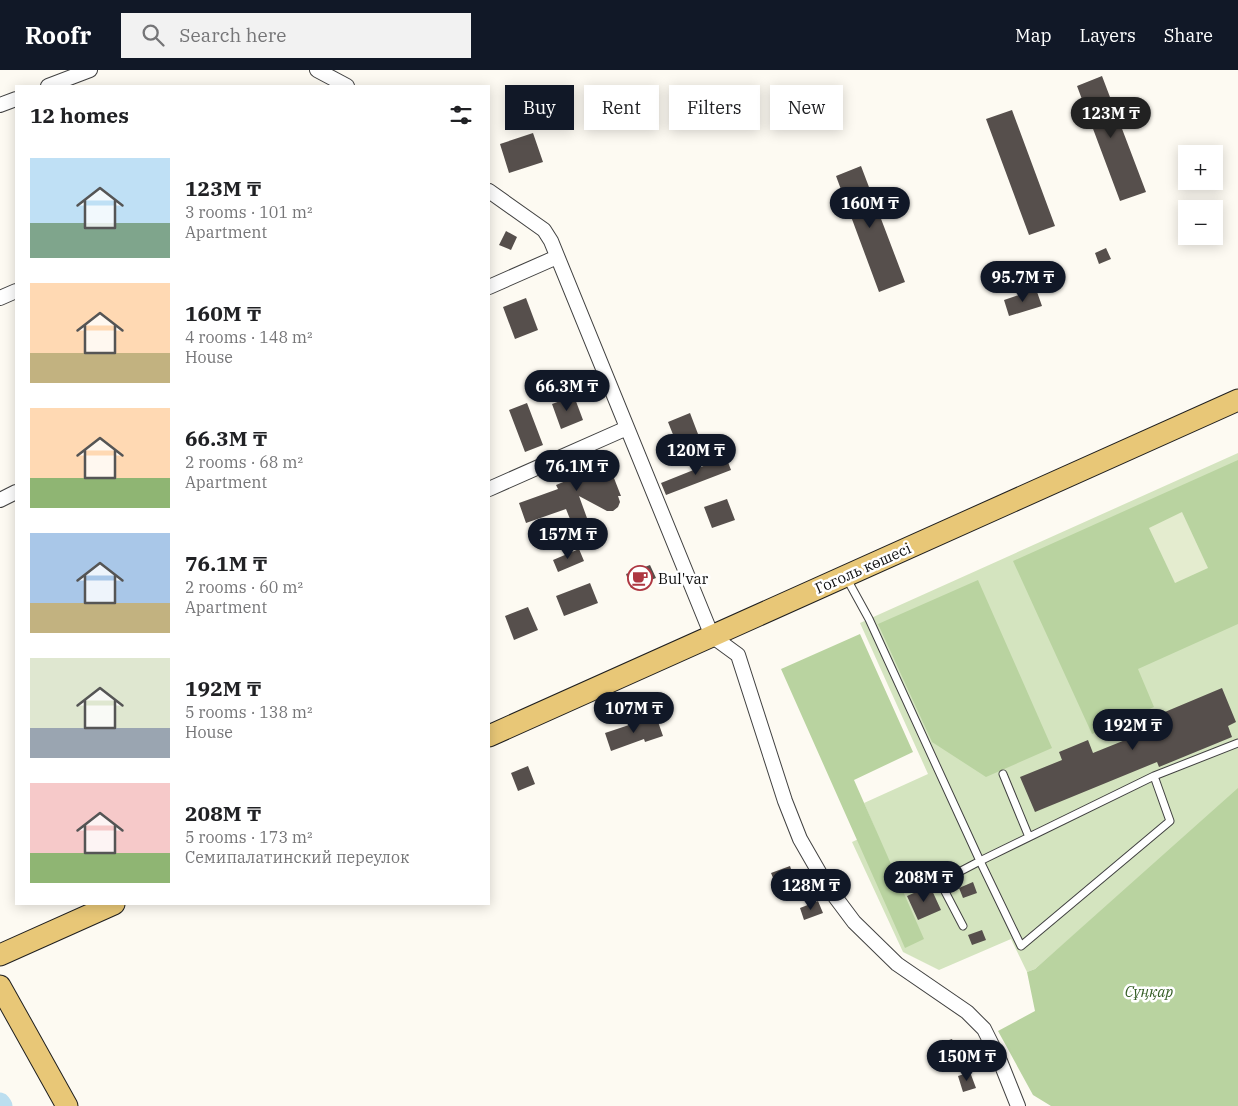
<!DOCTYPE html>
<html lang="en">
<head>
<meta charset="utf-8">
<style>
  body { margin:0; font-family:"IBM Plex Serif",serif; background:#f2f2f2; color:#202124; height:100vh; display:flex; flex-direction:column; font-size:19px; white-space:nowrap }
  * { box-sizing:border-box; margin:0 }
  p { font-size:16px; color:#757577 }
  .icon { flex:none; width:28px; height:28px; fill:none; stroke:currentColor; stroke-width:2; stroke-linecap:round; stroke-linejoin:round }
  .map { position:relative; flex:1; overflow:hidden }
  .sheet { position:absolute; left:15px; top:15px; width:475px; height:820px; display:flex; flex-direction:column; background:#fff; border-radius:0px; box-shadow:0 2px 12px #0003 }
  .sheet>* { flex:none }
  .banner { position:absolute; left:505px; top:15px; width:475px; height:45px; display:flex; gap:10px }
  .tools { position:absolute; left:1178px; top:75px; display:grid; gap:10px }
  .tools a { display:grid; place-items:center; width:45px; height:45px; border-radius:0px; background:#fff; box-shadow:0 2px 12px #0003; font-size:25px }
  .price { position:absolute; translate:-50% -42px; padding:0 11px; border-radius:18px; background:#111827; color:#fff; font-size:16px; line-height:32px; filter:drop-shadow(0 1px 2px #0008) }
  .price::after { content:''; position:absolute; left:50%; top:30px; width:15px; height:11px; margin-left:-8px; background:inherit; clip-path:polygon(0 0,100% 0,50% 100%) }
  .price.on { background:#222; color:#fff }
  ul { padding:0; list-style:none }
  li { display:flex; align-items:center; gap:15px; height:125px; padding:0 15px }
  li span { display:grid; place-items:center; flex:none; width:140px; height:100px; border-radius:0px; color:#555 }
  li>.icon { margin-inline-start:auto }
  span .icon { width:60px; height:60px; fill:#fffc; stroke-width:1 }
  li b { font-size:21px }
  h2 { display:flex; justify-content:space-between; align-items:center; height:60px; padding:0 15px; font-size:21px }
  .tag { padding:0 18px; border-radius:0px; background:#fff; box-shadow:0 2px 12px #0003; font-size:18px; line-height:45px }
  .tag.on { background:#111827; color:#fff }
  header { display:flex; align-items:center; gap:30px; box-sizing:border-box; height:70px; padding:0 25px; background:#111827; color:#fff }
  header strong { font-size:24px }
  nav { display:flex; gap:28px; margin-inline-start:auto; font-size:18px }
  .search { width:350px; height:45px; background:#f2f2f2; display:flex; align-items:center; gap:12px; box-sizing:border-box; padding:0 18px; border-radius:0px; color:#757577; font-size:19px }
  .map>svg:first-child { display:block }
  .green { fill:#d4e4bf }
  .forest { fill:#b9d3a0 }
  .pitch { fill:#e4eccf }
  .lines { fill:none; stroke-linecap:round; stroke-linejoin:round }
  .river { stroke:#bcdeef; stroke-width:21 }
  .building { fill:#564f4c }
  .lane-casing { stroke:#414141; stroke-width:9 }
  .street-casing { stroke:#414141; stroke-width:16 }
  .primary-casing { stroke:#1f1f1f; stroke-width:23 }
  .lane { stroke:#fff; stroke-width:7 }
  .street { stroke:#fff; stroke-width:14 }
  .primary { stroke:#e8c777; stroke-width:21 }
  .labels { text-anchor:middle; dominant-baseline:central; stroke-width:5; stroke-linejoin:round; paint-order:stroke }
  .street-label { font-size:15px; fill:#0e0e0e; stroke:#fff }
  .poi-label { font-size:15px; fill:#0e0e0e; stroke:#fff; text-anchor:start }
  .park-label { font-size:15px; font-style:italic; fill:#355e26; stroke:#fff }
</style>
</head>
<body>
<header>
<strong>Roofr</strong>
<div class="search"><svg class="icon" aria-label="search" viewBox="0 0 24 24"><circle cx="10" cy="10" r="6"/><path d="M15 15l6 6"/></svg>Search here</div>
<nav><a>Map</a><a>Layers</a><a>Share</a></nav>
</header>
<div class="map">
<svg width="1238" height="1036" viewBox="0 0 1238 1036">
  <rect width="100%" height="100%" fill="#fdfaf2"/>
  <!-- green -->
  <path class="green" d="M1238,383V1036L1115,829L1035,899L1027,902L1011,869L939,900L903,882L852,772L876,761L864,733L928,704L860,553Z"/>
  <!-- forest -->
  <path class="forest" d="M1238,390V554L1138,599L1154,637L1092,664L1013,491Z
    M978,510L1052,678L986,707L932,672L878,554Z
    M860,564L913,682L854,710L924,869L905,878L781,599Z
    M1238,718V1036H1051L1033,1025L998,961L1035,941L1027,902L1035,899Z"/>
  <!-- pitch -->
  <path class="pitch" d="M1182,442L1208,498L1175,513L1149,458Z"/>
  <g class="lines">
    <!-- river -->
    <path class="river" d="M0,1033L2,1036"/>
  </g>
  <!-- building -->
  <path class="building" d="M1102,6L1146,122L1120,131L1077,16Z
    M1012,40L1055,156L1029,165L986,49Z
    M533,63L543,92L509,103L500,74Z
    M861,96L905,212L879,222L836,106Z
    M506,161L517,167L511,180L499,175Z
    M1106,178L1111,189L1099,194L1095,183Z
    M1036,219L1042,236L1009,246L1004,230Z
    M526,228L538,260L515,269L503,237Z
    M574,326L583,350L561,359L552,334Z
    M527,333L543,375L525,382L509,340Z
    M690,343L698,364L676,372L668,352Z
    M596,381L606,406L612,403L621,426H618L620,432L618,437L613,441H607L579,426L587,448L572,454L566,439L526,453L519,433L558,419L556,415L573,408L568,394Z
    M726,387L731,400L666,425L661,413Z
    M727,429L735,450L712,458L704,437Z
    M579,479L584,491L558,502L553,490Z
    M650,495L656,508L631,518L626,504Z
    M590,513L598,533L564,546L556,526Z
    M528,537L538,560L514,570L505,546Z
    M1222,618L1236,652L1228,656L1232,667L1159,697L1157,692L1035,742L1020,707L1062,690L1059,682L1088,670L1093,683L1145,662L1141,652Z
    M656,646L663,666L645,672L644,669L611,681L605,663Z
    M528,696L535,714L518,721L511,703Z
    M790,796L794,808L776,815L771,803Z
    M973,812L977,823L963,828L959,818Z
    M930,816L941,840L918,850L907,826Z
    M818,831L823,843L804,850L800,838Z
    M982,860L986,870L972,875L968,865Z
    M952,969L957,981L938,988L934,975Z
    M970,1002L976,1018L963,1022L958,1006Z"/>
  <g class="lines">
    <defs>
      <path id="lane" d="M847,509L869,549L980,791L940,812L963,856
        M1003,704L1029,767
        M1154,706L1170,751L1021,876L980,791Z
        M1154,706L1238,673"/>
      <path id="street" d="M317,0L347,16
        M48,16L90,0
        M0,35L16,29
        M489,121L544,160L551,171L712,566L738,585L785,731L800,769L827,816L854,852L897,894L967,942L984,959L1000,991L1018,1036
        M489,217L557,187
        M0,228L16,221
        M489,419L627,358
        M0,430L16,422"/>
      <path id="primary" d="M489,666L1238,330
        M0,885L114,834
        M0,916L67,1036"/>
    </defs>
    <!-- lane casing -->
    <use href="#lane" class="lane-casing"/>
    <!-- street casing -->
    <use href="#street" class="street-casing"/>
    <!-- primary casing -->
    <use href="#primary" class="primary-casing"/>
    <!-- lane -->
    <use href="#lane" class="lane"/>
    <!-- street -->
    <use href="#street" class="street"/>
    <!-- primary -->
    <use href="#primary" class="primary"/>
  </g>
  <!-- icons -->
  <defs>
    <symbol id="cafe-ring" viewBox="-11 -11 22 22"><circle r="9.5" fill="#fff" stroke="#ae3742" stroke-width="1.5"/><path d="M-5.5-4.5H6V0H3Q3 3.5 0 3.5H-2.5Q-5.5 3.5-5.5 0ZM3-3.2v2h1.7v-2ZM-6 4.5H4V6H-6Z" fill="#ae3742"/></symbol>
  </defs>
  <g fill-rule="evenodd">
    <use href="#cafe-ring" x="626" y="494" width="28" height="28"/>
  </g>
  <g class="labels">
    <!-- street labels -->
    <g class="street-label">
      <text transform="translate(863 498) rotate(-24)">Гоголь көшесі</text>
    </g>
    <!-- poi labels -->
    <g class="poi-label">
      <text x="658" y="508">Bul'var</text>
    </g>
    <!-- park labels -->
    <g class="park-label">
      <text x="1149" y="921">Сұңқар</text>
    </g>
  </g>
</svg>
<div class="tools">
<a>+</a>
<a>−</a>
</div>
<b class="price on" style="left:1111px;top:69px">123M ₸</b>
<b class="price" style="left:870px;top:159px">160M ₸</b>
<b class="price" style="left:1023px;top:233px">95.7M ₸</b>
<b class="price" style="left:567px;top:342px">66.3M ₸</b>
<b class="price" style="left:696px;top:406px">120M ₸</b>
<b class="price" style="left:577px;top:422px">76.1M ₸</b>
<b class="price" style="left:568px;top:490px">157M ₸</b>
<b class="price" style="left:634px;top:664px">107M ₸</b>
<b class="price" style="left:1133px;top:681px">192M ₸</b>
<b class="price" style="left:924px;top:833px">208M ₸</b>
<b class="price" style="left:811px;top:841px">128M ₸</b>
<b class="price" style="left:967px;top:1012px">150M ₸</b>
<div class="banner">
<a class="tag on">Buy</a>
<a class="tag">Rent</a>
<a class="tag">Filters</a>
<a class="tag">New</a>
</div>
<section class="sheet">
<h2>12 homes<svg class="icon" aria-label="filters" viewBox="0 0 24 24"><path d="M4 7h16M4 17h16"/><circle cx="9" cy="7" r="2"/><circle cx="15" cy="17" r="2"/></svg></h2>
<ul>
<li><span style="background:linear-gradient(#bfe0f5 65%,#7fa58c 0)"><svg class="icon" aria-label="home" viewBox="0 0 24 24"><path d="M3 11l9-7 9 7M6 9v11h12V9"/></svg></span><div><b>123M ₸</b><p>3 rooms · 101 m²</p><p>Apartment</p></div></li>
<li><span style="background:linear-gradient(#ffd9b3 70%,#c2b280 0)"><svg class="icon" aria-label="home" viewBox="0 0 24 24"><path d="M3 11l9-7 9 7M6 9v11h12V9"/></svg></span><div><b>160M ₸</b><p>4 rooms · 148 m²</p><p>House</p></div></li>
<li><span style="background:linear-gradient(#ffd9b3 70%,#8fb573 0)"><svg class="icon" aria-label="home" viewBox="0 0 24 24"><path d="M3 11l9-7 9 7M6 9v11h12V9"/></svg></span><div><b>66.3M ₸</b><p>2 rooms · 68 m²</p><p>Apartment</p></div></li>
<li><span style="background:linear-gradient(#a9c7e8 70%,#c2b280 0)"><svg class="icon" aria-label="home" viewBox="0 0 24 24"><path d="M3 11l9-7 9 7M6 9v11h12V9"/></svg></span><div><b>76.1M ₸</b><p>2 rooms · 60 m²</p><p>Apartment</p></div></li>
<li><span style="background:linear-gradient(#dfe7d0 70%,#9aa5b1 0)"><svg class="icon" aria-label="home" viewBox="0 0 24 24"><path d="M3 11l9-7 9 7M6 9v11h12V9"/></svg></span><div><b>192M ₸</b><p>5 rooms · 138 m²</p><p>House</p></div></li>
<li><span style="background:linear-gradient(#f6c9c9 70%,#8fb573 0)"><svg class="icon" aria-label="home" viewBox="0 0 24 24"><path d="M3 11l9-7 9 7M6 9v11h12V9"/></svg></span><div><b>208M ₸</b><p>5 rooms · 173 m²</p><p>Семипалатинский переулок</p></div></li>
</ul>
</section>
</div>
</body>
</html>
